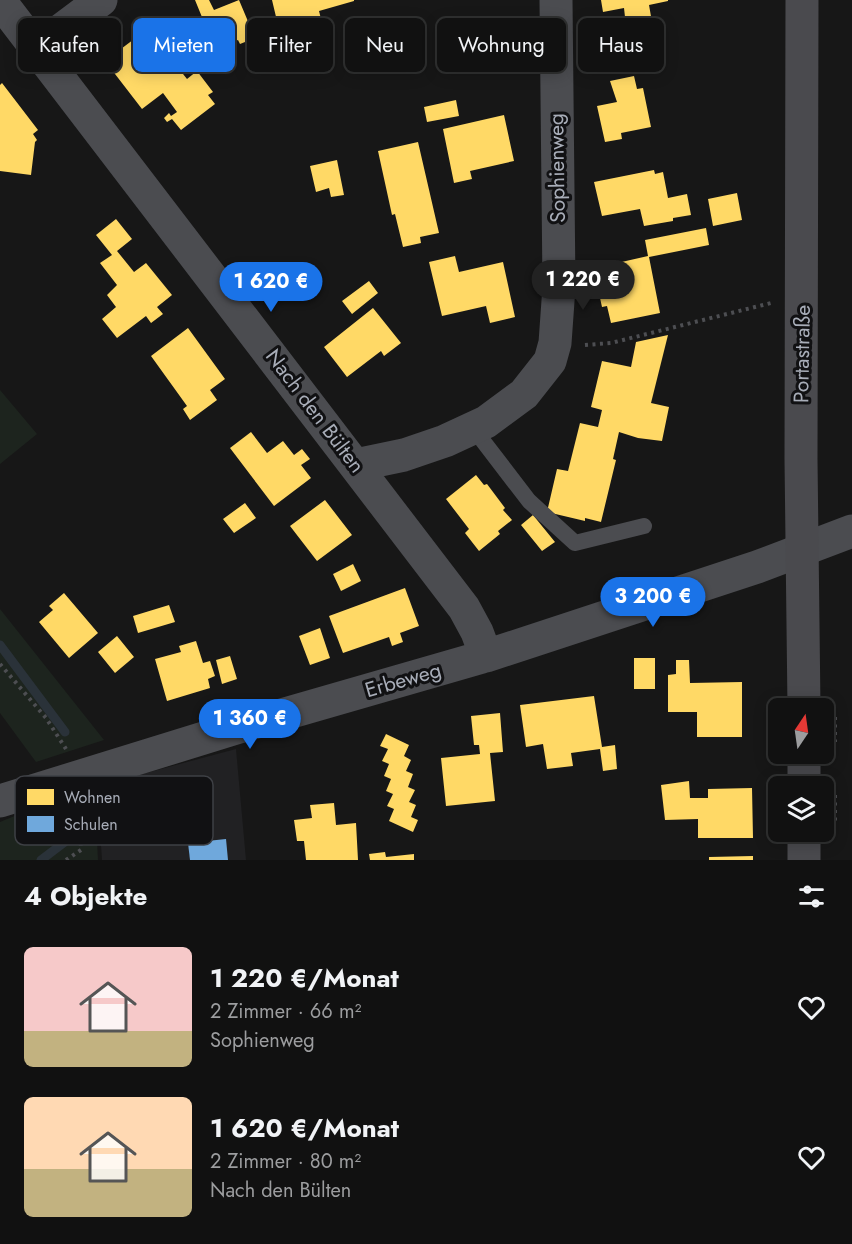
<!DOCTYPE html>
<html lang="de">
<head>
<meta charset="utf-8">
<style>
  body { margin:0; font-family:Jost,sans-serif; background:#1a1a1a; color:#f1f3f6; height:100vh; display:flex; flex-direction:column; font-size:22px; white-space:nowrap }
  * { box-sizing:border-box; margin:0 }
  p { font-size:20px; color:#9c9d9f }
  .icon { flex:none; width:33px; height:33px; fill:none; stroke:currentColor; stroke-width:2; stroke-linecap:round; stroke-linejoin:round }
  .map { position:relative; height:860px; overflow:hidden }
  .panel { display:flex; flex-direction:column; background:#111; flex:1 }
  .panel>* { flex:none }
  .guide { position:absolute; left:18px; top:18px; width:816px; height:54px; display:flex; gap:12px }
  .needle { width:39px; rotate:13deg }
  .controls { position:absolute; left:768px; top:698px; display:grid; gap:12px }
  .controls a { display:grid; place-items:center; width:66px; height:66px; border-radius:9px; background:#111; box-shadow:0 3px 15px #0003,0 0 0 2px #303131; font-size:30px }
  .price { position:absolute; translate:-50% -51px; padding:0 14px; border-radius:21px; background:#1a73e8; color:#fff; font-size:20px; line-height:39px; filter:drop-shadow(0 2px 3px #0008) }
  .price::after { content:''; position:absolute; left:50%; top:36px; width:18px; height:14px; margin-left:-9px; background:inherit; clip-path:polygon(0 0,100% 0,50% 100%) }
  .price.active { background:#222; color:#fff }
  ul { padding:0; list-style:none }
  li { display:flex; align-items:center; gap:18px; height:150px; padding:0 24px }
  li span { display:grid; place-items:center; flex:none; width:168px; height:120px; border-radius:9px; color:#555 }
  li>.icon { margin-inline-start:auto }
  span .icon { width:72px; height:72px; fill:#fffc; stroke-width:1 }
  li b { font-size:26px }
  h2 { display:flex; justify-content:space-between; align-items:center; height:72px; padding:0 24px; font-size:26px }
  .tag { padding:0 21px; border-radius:9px; background:#111; box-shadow:0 3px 15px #0003,0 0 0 2px #303131; font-size:21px; line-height:54px }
  .tag.active { background:#1a73e8; color:#fff }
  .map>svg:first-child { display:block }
  .built { fill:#212123 }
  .green { fill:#1d241e }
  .homes { fill:#ffd966 }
  .schools { fill:#6fa8dc }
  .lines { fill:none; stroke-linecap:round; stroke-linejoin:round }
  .stream { stroke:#2a3239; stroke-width:9 }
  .path { stroke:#4d4e52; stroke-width:4; stroke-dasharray:3 4.5; stroke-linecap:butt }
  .lane { stroke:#4b4c50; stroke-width:16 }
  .street { stroke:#4b4c50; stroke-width:33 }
  .secondary { stroke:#4a4a4e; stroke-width:33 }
  .labels { text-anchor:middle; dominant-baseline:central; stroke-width:6; stroke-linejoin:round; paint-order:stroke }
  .street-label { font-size:21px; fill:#a8adb8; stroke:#111113 }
  .key { fill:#111113; stroke:#3e4045; stroke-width:1.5 }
  .key-label { font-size:16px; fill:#a8adb8 }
</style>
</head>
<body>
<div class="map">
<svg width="852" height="860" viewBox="0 0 852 860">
  <rect width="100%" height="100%" fill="#171717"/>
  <!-- built -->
  <path class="built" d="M236,749L246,860H102L97,786Z"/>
  <!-- green -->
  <path class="green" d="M0,390L37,434L0,464Z
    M0,609L104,740L36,762L0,713Z
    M94,783L98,860H0V822Z"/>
  <!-- homes -->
  <path class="homes" d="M195,0H209L214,10L239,0L255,38L240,44L238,40L215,49Z
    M272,0H354V1L319,11L323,27L300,32L296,16L277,21Z
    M601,0H668V1L649,5L652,22L626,26L624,8L603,12Z
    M158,21L174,42L164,50L187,79L197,71L213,92L208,95L215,104L181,130L172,119L167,122L164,118L169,113L171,116L177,112L163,93L142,109L105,61Z
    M629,32L635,62L601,69L595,38Z
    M634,76L637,89L643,88L651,127L621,133L622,139L605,142L597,106L617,102L610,81Z
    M2,83L38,130L33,134L37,140L35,142L31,175L0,171V85Z
    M456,100L459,116L427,122L424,107Z
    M504,115L514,161L470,171L472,179L454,183L443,129Z
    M418,142L439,233L420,237L421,243L403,247L395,214L392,215L378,151Z
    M337,160L344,195L331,197L329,188L316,192L310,166Z
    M654,170L655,174L663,172L668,198L687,194L691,215L673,218V221L644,226L640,209L602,216L594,182Z
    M737,193L742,220L713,226L708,199Z
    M116,219L132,239L117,251L134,272L146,263L172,295L157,307L163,314L151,323L146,316L117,338L102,319L116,307L107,295L117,285L100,263L112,255L96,235Z
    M706,228L709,245L649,257L660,313L611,323L607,306L602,307L593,266L595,268L648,256L645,240Z
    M455,256L459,272L503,262L515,317L490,323L486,306L442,316L429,262Z
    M369,281L378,293L352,314L342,301Z
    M373,308L401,343L384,356L381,351L347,377L324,347Z
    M188,328L225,379L210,390L217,400L190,420L183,409L187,406L151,356Z
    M668,335L651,403L669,407L662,441L638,438L619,432L613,459L616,460L601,522L585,518V521L547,512L557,469L568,471L580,423L598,427L602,410L591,407L602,361L631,367L636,342Z
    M251,432L267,453L283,441L294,455L302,449L310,459L301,465L311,478L274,506L230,448Z
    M476,475L484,485L487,484L505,508L503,510L512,520L498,531L500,534L479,551L465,533L469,529L446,499Z
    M325,500L352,535L317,561L290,526Z
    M245,503L256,518L234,533L223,519Z
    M533,515L555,542L542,551L521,525Z
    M353,564L361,581L341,591L333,574Z
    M405,588L419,626L400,633L403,642L392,646L389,637L343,653L329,616Z
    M64,593L98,633L69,658L39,622L53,610L49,606Z
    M169,605L175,622L138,633L133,616Z
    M320,628L330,658L310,665L299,636Z
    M117,636L134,657L115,673L98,652Z
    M196,641L203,663L210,661L215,676L208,679L210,688L167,701L155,659L181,652L179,646Z
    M230,656L237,679L222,684L216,660Z
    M634,658H655V689H634Z
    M676,660H689L690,683L742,682V737H697V712H668V675L676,674Z
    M594,696L602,747L615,745L617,769L603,771L600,749L571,753L573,766L547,769L543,744L526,747L520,705Z
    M500,713L503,752L490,753L495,801L446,806L441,758L480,754L479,745H474L471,716Z
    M386,734L409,745L404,756L411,760L406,771L413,774L408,787L415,790L409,802L416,805L411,817L418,820L413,832L389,821L394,809L387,806L393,794L386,791L391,779L384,776L389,764L382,761L388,749L380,746Z
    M689,781L690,798H708V789L752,788L753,838H698V819L665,820L661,785Z
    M334,803L336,825L356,823L358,860H306L304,841H297L294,820L312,818L310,805Z
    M385,852L386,857L414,854V860H370L369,854Z
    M753,856V860H709V857Z"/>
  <!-- schools -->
  <path class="schools" d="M226,839L228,860H190L188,843Z"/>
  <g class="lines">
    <!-- stream -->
    <path class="stream" d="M0,645L65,732
      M41,860L74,835"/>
    <!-- path -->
    <path class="path" d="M585,345L611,343L771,303
      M0,664L46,718L66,749
      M835,717V742
      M774,721V741
      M835,795V823
      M774,799V819
      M66,860L81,850L79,809"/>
    <!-- lane -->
    <path class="lane" d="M473,428L529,501L575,543L644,526"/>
    <!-- street -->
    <path class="street" d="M0,1L464,608L477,632L486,656
      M37,48L101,0
      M356,465L404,455L445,441L486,422L524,394L550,361L555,343L559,287L556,0
      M0,801L236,728L486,656L757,567L852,531"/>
    <!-- secondary -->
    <path class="secondary" d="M802,0L801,459L804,708
      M804,753V786
      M804,831V860"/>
  </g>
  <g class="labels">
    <!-- street labels -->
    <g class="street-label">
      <text transform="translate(557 168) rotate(-91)">Sophienweg</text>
      <text transform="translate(802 354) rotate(-89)">Portastraße</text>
      <text transform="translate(315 411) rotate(53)">Nach den Bülten</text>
      <text transform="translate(403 680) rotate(-16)">Erbeweg</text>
    </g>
  </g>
  <!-- legend -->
  <rect x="15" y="776" width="198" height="69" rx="9" class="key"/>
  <rect x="27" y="789" width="27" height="16" fill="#ffd966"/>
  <rect x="27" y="816" width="27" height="16" fill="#6fa8dc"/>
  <g class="key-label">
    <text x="64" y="803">Wohnen</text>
    <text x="64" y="830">Schulen</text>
  </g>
</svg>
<div class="controls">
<a><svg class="needle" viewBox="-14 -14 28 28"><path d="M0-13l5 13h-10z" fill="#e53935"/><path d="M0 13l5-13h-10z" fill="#9c9d9f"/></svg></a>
<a><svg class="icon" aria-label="layers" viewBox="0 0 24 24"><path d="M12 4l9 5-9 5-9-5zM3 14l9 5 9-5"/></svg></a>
</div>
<b class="price active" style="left:583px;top:311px">1 220 €</b>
<b class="price" style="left:271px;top:313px">1 620 €</b>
<b class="price" style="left:653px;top:628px">3 200 €</b>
<b class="price" style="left:250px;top:750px">1 360 €</b>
<div class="guide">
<a class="tag">Kaufen</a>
<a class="tag active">Mieten</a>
<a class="tag">Filter</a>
<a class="tag">Neu</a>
<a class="tag">Wohnung</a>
<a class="tag">Haus</a>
</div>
</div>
<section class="panel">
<h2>4 Objekte<svg class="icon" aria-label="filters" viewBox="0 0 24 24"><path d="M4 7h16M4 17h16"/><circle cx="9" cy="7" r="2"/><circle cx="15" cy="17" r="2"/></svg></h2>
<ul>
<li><span style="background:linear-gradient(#f6c9c9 70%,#c2b280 0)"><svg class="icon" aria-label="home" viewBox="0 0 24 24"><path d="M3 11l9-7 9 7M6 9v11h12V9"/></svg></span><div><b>1 220 €/Monat</b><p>2 Zimmer · 66 m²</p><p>Sophienweg</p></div><svg class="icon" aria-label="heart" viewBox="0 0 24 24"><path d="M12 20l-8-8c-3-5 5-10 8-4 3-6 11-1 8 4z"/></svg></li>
<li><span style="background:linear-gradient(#ffd9b3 60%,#c2b280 0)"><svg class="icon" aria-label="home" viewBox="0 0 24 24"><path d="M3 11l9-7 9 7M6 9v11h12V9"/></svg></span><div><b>1 620 €/Monat</b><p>2 Zimmer · 80 m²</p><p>Nach den Bülten</p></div><svg class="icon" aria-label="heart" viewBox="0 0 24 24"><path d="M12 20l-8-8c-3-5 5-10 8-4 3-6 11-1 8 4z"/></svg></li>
</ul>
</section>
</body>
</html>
